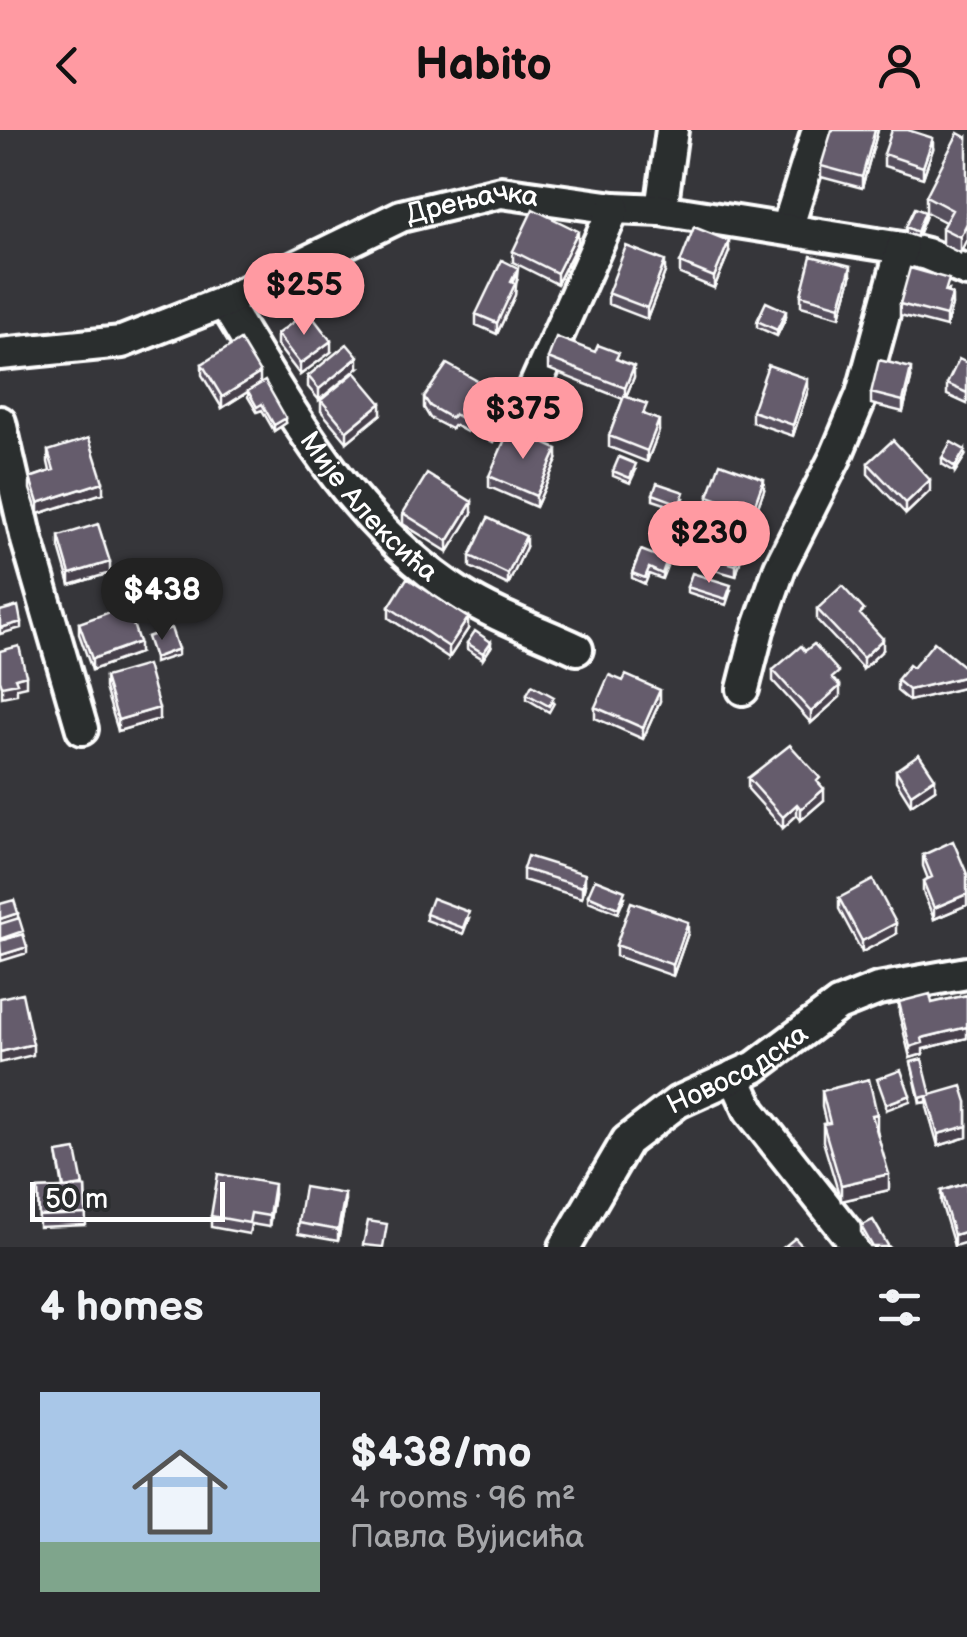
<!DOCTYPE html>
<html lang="en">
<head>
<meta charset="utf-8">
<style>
  body { margin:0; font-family:"Balsamiq Sans",sans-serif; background:#303034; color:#f1f3f6; height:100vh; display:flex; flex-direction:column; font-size:38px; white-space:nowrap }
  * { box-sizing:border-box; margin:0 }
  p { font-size:32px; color:#a5a6a9 }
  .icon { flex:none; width:55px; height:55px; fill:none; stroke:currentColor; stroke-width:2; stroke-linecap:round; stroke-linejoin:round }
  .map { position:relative; height:1117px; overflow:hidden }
  .panel { display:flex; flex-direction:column; background:#28282c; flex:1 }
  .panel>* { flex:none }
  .scale { position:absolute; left:30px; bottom:25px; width:195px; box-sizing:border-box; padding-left:10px; border:5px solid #fff; border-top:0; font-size:28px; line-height:35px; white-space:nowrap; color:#fff; -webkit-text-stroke:8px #2a2d2e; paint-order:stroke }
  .price { position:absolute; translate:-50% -85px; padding:0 22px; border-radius:35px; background:#ff9aa2; color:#111; font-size:32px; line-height:65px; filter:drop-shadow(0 2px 5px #0008) }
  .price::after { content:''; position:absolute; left:50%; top:60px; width:30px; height:22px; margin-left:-15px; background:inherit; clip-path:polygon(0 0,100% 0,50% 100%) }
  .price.current { background:#222; color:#fff }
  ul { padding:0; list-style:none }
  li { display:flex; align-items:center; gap:30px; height:250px; padding:0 40px }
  li span { display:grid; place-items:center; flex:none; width:280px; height:200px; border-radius:0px; color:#555 }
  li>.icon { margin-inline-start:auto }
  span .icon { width:120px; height:120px; fill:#fffc; stroke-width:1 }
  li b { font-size:42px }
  h2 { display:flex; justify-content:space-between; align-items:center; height:120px; padding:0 40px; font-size:42px }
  header { display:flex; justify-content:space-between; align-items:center; height:130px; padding:0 40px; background:#ff9aa2; color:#111; font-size:45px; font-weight:700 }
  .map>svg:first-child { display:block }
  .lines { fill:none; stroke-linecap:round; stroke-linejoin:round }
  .minor-casing { stroke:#fff; stroke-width:38 }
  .minor { stroke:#2a2d2e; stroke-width:30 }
  .wall { fill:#574f5d; stroke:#fff; stroke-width:2.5 }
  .shaded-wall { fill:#47404c; stroke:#fff; stroke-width:2.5 }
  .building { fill:#655c6c; stroke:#fff; stroke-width:2.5 }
  .labels { text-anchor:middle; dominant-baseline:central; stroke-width:9; stroke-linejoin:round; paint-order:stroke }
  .street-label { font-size:28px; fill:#fff; stroke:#2a2d2e }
</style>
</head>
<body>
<header><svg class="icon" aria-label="back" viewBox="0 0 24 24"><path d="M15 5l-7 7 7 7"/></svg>Habito<svg class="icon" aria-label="person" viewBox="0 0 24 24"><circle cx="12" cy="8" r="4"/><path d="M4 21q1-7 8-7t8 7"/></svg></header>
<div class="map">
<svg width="967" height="1117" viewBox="0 0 967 1117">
  <rect width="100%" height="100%" fill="#36363a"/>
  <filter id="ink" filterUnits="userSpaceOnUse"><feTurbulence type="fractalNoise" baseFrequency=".01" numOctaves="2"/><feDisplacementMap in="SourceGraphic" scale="20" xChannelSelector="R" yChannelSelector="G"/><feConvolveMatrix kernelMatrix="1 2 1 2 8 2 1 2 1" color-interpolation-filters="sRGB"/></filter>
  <g filter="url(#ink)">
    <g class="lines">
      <defs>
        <g id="minor">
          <path d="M661,80L672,0"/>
          <path d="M787,99L818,0"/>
          <path id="s1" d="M224,172C289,278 350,393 459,463C495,486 538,501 577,519"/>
          <path id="s2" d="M0,224L122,212L224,172L401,86L501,62L614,78L661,80L902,118L926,124L967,141"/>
          <path d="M532,263L614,78"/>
          <path d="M0,292L27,410L82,599"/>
          <path d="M743,559L758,500L780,437L835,328L862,264L902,118"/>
          <path d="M734,946L750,981L858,1117"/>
          <path id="s3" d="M565,1117L627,1011L678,972L755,937L838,875L878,859L967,843"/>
        </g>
      </defs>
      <!-- minor casing -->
      <use href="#minor" class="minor-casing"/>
      <!-- minor -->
      <use href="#minor" class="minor"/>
    </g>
    <!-- wall -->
    <path class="wall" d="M878,0L862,58L821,47V36Z
      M967,8L960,123L942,114V98L945,92L926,82V66Z
      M933,19L923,48L884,36V24Z
      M925,88L917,107L906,103V97Z
      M578,112L557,154L513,132V121Z
      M729,122L714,158L680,144V133Z
      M665,142L647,189L608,174V163Z
      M851,147L840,187L801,176V165Z
      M518,149L515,155V165L497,204L476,195V184Z
      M949,160L948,163L952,175L946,197L900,185V174Z
      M786,187L777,206L757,197V191Z
      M277,204L331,222L300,245L277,215Z
      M595,222L619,230L634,247L626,266L647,286L659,301L647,332L609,317V306L623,269L548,239V228Z
      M967,233V274L947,265V254Z
      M202,234L260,254L222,278L202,245Z
      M358,238L319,270L308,257V246Z
      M911,249L903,282L871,274V263Z
      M808,260L793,306L752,292V281Z
      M248,261L286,293L274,301L262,280L257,282L248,267Z
      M424,267L510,280L493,312L469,299L467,302L454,295L451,299L430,288L424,278Z
      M321,270L381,284L347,312L321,281Z
      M48,321L103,363L38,384L30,359V348L50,341L48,332Z
      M965,326L955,342L942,334V328Z
      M557,330L536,377L489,357V346Z
      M868,333L930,361L906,384L868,344Z
      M636,340L630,353L613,346V341Z
      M764,360L752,393L708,377V366Z
      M653,364L684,368L680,378L690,387L686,401L660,393V387L665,374L653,370Z
      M403,383H472L448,422L403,394Z
      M59,406L110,443L70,455L59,417Z
      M746,411L736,446L697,435V424Z
      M526,417L508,455L470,437V426Z
      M641,420L667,436L662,449L649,444L645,454L632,448V443Z
      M687,457L731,460L726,475L687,462Z
      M389,477L468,499L449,528L389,488Z
      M817,479L883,520L863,539L817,490Z
      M79,493L139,523L92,540L79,504Z
      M467,513L491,517L483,529L467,519Z
      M967,539V557L909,571L897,561V550Z
      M773,540L839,553L840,567L811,593L773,551Z
      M105,547L159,589L118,601L105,558Z
      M623,551L660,571L643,609L595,588V577Z
      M527,564L554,573L549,582L527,569Z
      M896,640L935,659L911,675L896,651Z
      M748,648L820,655L824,670L801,690L797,685L783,698L748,659Z
      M923,725L967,744V775L934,789L923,762V751L928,749L923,736Z
      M523,739L585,755L582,768L523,750Z
      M588,765L625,767L618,783L588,771Z
      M839,768L896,804L862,822L839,779Z
      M426,784L469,788L463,804L426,790Z
      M688,803L673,846L616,826V815Z
      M967,865V908L923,919V924L910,928L899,883V872L932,873Z
      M911,932L931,965L967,972V1007L938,1016L927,977V972L920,973Z
      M822,961L877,1000L889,1060L841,1071L823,1011V994H826L822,977Z
      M57,1023L83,1057H85L86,1095L39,1097L38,1059L63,1058Z
      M967,1053L954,1116L941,1072V1061Z
      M274,1065L269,1097L251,1094L249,1104L211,1097V1086Z
      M345,1075L338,1111L298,1104V1093Z
      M861,1096L889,1117H870L861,1102Z"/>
    <!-- shaded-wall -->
    <path class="shaded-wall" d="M875,0H878L862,58V47Z
      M933,8V19L923,48V37Z
      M925,82V88L917,107V102Z
      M967,93V109L960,123V107Z
      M578,101V112L557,154V143Z
      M729,111V122L714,158V147Z
      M665,131V142L647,189V178Z
      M851,136V147L840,187V176Z
      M518,138L515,165L497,204V193Z
      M952,164V175L946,197V186Z
      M786,181V187L777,206V200Z
      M331,211V222L300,245V234Z
      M358,227V238L319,270V259Z
      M634,236V247L625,269V258Z
      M911,238V249L903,282V271Z
      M260,243V254L222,278V267Z
      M808,249V260L793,306V295Z
      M510,269V280L493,312V300Z
      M381,273V284L347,312V301Z
      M286,288V293L274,301V295Z
      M659,290V301L647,332V321Z
      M557,319V330L536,377V366Z
      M965,320V326L955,342V337Z
      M764,349V360L752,393V382Z
      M930,350V361L906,384V373Z
      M103,352V363L38,384V373Z
      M472,372V383L448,422V411Z
      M746,400V411L736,446V435Z
      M526,406V417L508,455V444Z
      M110,432V443L70,455V444Z
      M468,488V499L449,528V517Z
      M21,492V498L0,504V498Z
      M883,509V520L863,539V528Z
      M139,512V523L92,540V529Z
      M491,512V517L483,529V523Z
      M178,519V525L154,533V528Z
      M26,545V556L17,558V564L2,567V556L15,548Z
      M967,546V557L909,571V560Z
      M840,556V567L811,593V582Z
      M660,560V571L643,609V598Z
      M159,578V589L118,601V590Z
      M935,648V659L911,675V664Z
      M824,659V670L801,690V679Z
      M797,674V685L783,698V687Z
      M585,744V755L582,768V757Z
      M967,764V775L934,789V778Z
      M18,783V789L0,795V789Z
      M688,792V803L673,846V835Z
      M896,793V804L862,822V811Z
      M27,817V823L1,831V825Z
      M967,897V908L923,919V924L910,928V917L922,908Z
      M33,914V925L0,933V922Z
      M910,965V971L886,980V974Z
      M931,965L927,966V972L920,973V968Z
      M877,984V1000L872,1001V985Z
      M967,996V1007L938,1016V1004Z
      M889,1044V1060L841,1071V1055Z
      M274,1054V1065L269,1097V1086Z
      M345,1064V1075L338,1111V1100Z
      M967,1101V1112L954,1116V1105Z"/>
    <!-- building -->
    <path class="building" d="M832,0H875L862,47L821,36Z
      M892,0H908L933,8L923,37L884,24Z
      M958,3L967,8V93L960,107L942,98L952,80L926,66Z
      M915,78L925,82L917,102L906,97Z
      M533,79L578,101L557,143L513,121Z
      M694,97L729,111L714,147L680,133Z
      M626,116L665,131L647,178L608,163Z
      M811,126L851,136L840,176L801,165Z
      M502,130L518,138L511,152L515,154L497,193L476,184Z
      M910,138L949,149L945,162L952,164L946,186L900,174Z
      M766,172L786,181L777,200L757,191Z
      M308,181L331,211L300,234L277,204Z
      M556,207L595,222L598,215L619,223L616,229L634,236L625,258L548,228Z
      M240,210L260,243L222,267L202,234Z
      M347,214L358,227L319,259L308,246Z
      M959,229L967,233V263L947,254Z
      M879,230L911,238L903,271L871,263Z
      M447,234L510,269L493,300L469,288L467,291L454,284L451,288L430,276L424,267Z
      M768,235L808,249L793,295L752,281Z
      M355,242L381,273L347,301L321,270Z
      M265,251L286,288L274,295L262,274L257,277L248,261Z
      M624,266L647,274L643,284L659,290L647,321L609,306Z
      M510,298L557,319L536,366L489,346Z
      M89,308L103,352L38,373L30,348L54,340L48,321Z
      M893,310L930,350L906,373L868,333Z
      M951,312L965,320L955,337L942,328Z
      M619,327L636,334L630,348L613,341Z
      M720,333L764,349L752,382L708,366Z
      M427,344L472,372L448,411L403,383Z
      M657,353L684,362L680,374L653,364Z
      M665,374L690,382L686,395L660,387Z
      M488,388L526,406L508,444L470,426Z
      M708,389L746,400L736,435L697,424Z
      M98,394L110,432L70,444L59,406Z
      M641,420L667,430L662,444L649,438L645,448L632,443Z
      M692,443L731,455L726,469L687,457Z
      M407,448L468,488L449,517L389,477Z
      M842,456L864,480L860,484L883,509L863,528L817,479Z
      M18,476L21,492L0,498V481Z
      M127,476L139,512L92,529L79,493Z
      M171,498L178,519L154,528L147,507Z
      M475,501L491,512L483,523L467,513Z
      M934,512L967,539V546L909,560L897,550L909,535L913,538Z
      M814,514L839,542L832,548L840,556L811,582L773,540L801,516L805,521Z
      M19,516L26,545L15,548L17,553L2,556L0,550V521Z
      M147,535L159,578L118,590L105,547Z
      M609,545L623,551L626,545L660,560L643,598L595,577Z
      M532,555L554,567L549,576L527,564Z
      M790,615L820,648L817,651L824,659L801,679L797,674L783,687L748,648Z
      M919,624L935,648L911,664L896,640Z
      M953,711L967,744V764L934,778L923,751L932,747L923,725Z
      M527,726L585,744L582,757L523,739Z
      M595,749L625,761L618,778L588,765Z
      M873,750L896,793L862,811L839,768Z
      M432,768L469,782L463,798L426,784Z
      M14,770L18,783L0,789V774Z
      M631,772L688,792L673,835L616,815Z
      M19,788L23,801L0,809V794Z
      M23,804L27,817L1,825L0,811Z
      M22,863L33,914L0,922V868Z
      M930,864L932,873L967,865V897L922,908L923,913L910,917L899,872Z
      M922,929L931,965L920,968L911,932Z
      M901,940L910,965L886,974L877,949Z
      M869,949L877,984L872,985L889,1044L841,1055L823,994L830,993L822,961Z
      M962,956L967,972V996L938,1004L927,966Z
      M76,1020L83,1055L64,1058L57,1023Z
      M218,1044L274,1054L269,1086L251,1083L249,1093L211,1086Z
      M967,1053V1101L954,1105L941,1061Z
      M85,1057L86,1084L39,1086L38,1059Z
      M304,1057L345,1064L338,1100L298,1093Z
      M873,1090L889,1117H873L861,1096Z
      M368,1091L387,1094L383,1117L363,1115Z
      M795,1108L803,1117H784Z"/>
  </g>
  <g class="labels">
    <!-- street labels -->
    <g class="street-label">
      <text stroke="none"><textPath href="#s2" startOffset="502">Дрењачка</textPath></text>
      <text stroke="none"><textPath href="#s1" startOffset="252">Мије Алексића</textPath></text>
      <text stroke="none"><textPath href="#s3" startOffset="255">Новосадска</textPath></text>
    </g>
  </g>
</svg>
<div class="scale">50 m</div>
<b class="price" style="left:304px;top:208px">$255</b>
<b class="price" style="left:523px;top:332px">$375</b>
<b class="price" style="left:709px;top:456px">$230</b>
<b class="price current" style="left:162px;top:513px">$438</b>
</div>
<section class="panel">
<h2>4 homes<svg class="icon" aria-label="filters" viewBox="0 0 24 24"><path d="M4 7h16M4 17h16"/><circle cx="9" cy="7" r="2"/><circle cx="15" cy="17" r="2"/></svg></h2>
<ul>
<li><span style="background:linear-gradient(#a9c7e8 75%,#7fa58c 0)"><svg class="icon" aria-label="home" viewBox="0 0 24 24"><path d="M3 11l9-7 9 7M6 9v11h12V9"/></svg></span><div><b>$438/mo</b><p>4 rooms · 96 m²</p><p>Павла Вујисића</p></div></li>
</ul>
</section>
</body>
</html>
